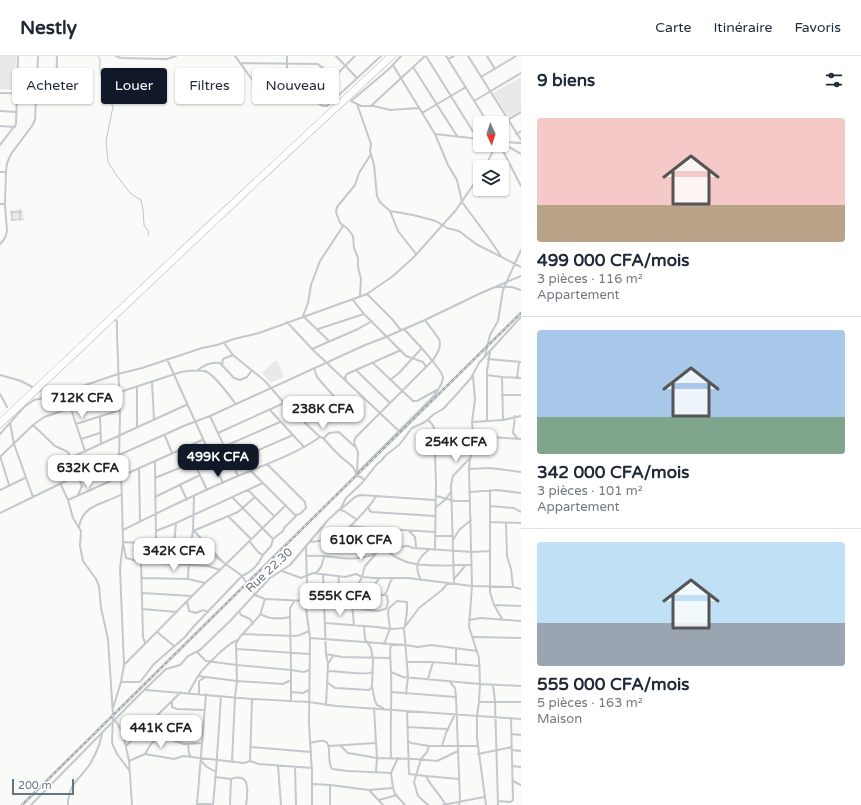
<!DOCTYPE html>
<html lang="fr">
<head>
<meta charset="utf-8">
<style>
  body { margin:0; font-family:"Varela Round",sans-serif; background:#f2f2f3; color:#1f2937; height:100vh; display:flex; flex-direction:column; font-size:15px; white-space:nowrap }
  * { box-sizing:border-box; margin:0 }
  p { font-size:13px; color:#747a83 }
  .icon { flex:none; width:22px; height:22px; fill:none; stroke:currentColor; stroke-width:2; stroke-linecap:round; stroke-linejoin:round }
  .map { position:relative; flex:1; overflow:hidden }
  .drawer { display:flex; flex-direction:column; background:#fff; width:340px }
  .drawer>* { flex:none }
  .guide { position:absolute; left:12px; top:12px; width:380px; height:36px; display:flex; gap:8px }
  .needle { width:26px; rotate:176deg }
  .buttons { position:absolute; left:473px; top:60px; display:grid; gap:8px }
  .buttons a { display:grid; place-items:center; width:36px; height:36px; border-radius:4px; background:#fff; box-shadow:0 1px 3px #0004; font-size:20px }
  .scale { position:absolute; left:12px; bottom:10px; width:62px; box-sizing:border-box; padding-left:4px; border:2px solid #657683; border-top:0; font-size:11px; line-height:14px; white-space:nowrap; color:#657683; -webkit-text-stroke:3px #fff; paint-order:stroke }
  .price { position:absolute; translate:-50% -34px; padding:0 9px; border-radius:8px; background:#fff; color:#222; font-size:13px; line-height:26px; filter:drop-shadow(0 1px 2px #0008) }
  .price::after { content:''; position:absolute; left:50%; top:24px; width:12px; height:9px; margin-left:-6px; background:inherit; clip-path:polygon(0 0,100% 0,50% 100%) }
  .price.current { background:#111827; color:#fff }
  ul { padding:0; list-style:none }
  li { display:grid; align-content:center; gap:8px; height:212px; padding:0 16px }
  li+li { border-top:1px solid #e0e1e3 }
  li span { display:grid; place-items:center; height:124px; border-radius:4px; color:#555 }
  li>.icon { margin-inline-start:auto }
  span .icon { width:72px; height:72px; fill:#fffc; stroke-width:1 }
  li b { font-size:17px }
  h2 { display:flex; justify-content:space-between; align-items:center; height:48px; padding:0 16px; font-size:17px }
  .pill { padding:0 14px; border-radius:4px; background:#fff; box-shadow:0 1px 3px #0004; font-size:14px; line-height:36px }
  .pill.current { background:#111827; color:#fff }
  header { display:flex; align-items:center; gap:24px; box-sizing:border-box; height:56px; padding:0 20px; background:#fff; border-bottom:1px solid #e0e1e3 }
  header strong { font-size:19px }
  nav { display:flex; gap:22px; margin-inline-start:auto; font-size:14px }
  main { display:flex; flex:1; min-height:0 }
  .map>svg:first-child { display:block }
  .built { fill:#e8e9e9 }
  .industrial { fill:url(#industrial-grid) }
  .lines { fill:none; stroke-linecap:round; stroke-linejoin:round }
  .stream { stroke:#bbc7cb; stroke-width:1 }
  .primary-casing { stroke:#b5babe; stroke-width:4.5 }
  .minor { stroke:#c3c8cc; stroke-width:2 }
  .primary { stroke:#fff; stroke-width:3.5 }
  .rail-casing { stroke:#a2aab0; stroke-width:2.5 }
  .rail { stroke:#fff; stroke-width:1; stroke-dasharray:3; stroke-linecap:butt }
  .labels { text-anchor:middle; dominant-baseline:central; stroke-width:4; stroke-linejoin:round; paint-order:stroke }
  .street-label { font-size:12px; fill:#657683; stroke:#fff }
</style>
</head>
<body>
<header>
<strong>Nestly</strong>
<nav><a>Carte</a><a>Itinéraire</a><a>Favoris</a></nav>
</header>
<main>
<div class="map">
<svg width="521" height="749" viewBox="0 0 521 749">
  <defs>
    <pattern id="industrial-grid" width="8" height="8" patternUnits="userSpaceOnUse"><rect width="8" height="8" fill="#e8e9e9"/><path d="M0 4h8M4 0v8" fill="none" stroke="#c0c1c2"/></pattern>
  </defs>
  <rect width="100%" height="100%" fill="#fafaf8"/>
  <!-- built -->
  <path class="built" d="M0,0H16L15,34L0,33Z
    M521,21V55L509,62L493,37Z
    M277,304L284,321L272,326H270L262,317L273,306Z"/>
  <!-- industrial -->
  <path class="industrial" d="M22,153L24,164L11,165L10,155Z"/>
  <g class="lines">
    <!-- stream -->
    <path class="stream" d="M98,0L100,3V15L103,28L113,51L106,85L108,106L117,120L131,138L141,144L143,153L144,169L149,176L148,179"/>
    <defs>
      <path id="primary" d="M0,365L199,177L389,0
        M0,370L259,125L394,0"/>
    </defs>
    <!-- primary casing -->
    <use href="#primary" class="primary-casing"/>
    <!-- minor -->
    <path class="minor" d="M116,0L121,2L167,3L176,0
      M235,0L261,36L266,38L314,41C318,46 320,51 327,50L381,0
      M336,0L357,22
      M401,0L389,13L351,45L361,50H374L390,54L419,52
      M426,0L477,82
      M446,0L488,67
      M468,0L521,84
      M487,0L495,13
      M448,3L454,0
      M240,7L318,8L333,22
      M393,9L435,78L448,109L457,124L462,146L488,181L501,200
      M413,11L457,80
      M481,21L516,0
      M57,22L84,23
      M251,22L307,24L323,11
      M287,23V0
      M0,37L90,39
      M56,38L57,0
      M314,41L355,0
      M474,45L521,17
      M357,48L371,88L370,95L374,109L377,140L380,146L390,155L398,175L416,198
      M372,49L425,0
      M0,55L17,56
      M422,57L466,31
      M508,64L521,56
      M0,70L15,71
      M435,78L480,83
      M516,78L521,75
      M502,86L521,87
      M502,87L521,98
      M0,89L16,68L18,0
      M500,89L521,130
      M485,111L496,89
      M0,116H6
      M0,148H5
      M390,155L413,159L436,165L447,172L459,175L476,188L521,211
      M0,188L5,182L7,175L5,148L6,116L7,107L11,98L32,70L35,64L38,0
      M497,231H512L521,234
      M367,238L392,263L401,274
      M360,240L361,223L358,211V202L354,192L353,180L348,173L340,167L336,156L337,151L355,129L359,117L371,98
      M353,244L364,258L406,300L423,306L426,311
      M114,261L117,266V277L120,362L119,399
      M287,266L312,293L399,375
      M318,273L364,258
      M329,285L303,260L308,247L311,229L320,205L343,170
      M224,287L233,299L265,325L284,347L320,381L323,382C329,389 335,395 341,401C348,407 355,410 357,420L361,421L364,424
      M312,293L358,273L372,265
      M485,300L490,279L498,265L503,234L521,194
      M167,303L223,427
      M488,303L521,306
      M373,307L413,345H417L437,334
      M222,309L223,303L233,299
      M314,312L317,321L338,345
      M198,314C204,309 212,306 220,307L234,322L240,324L247,321L252,314
      M357,315L390,347
      M0,319L21,325L34,332
      M487,319L502,321L503,364L521,360
      M473,320L475,343L472,366L474,388L470,403L469,413L472,530L469,571L479,602L480,628L479,646L477,660V682L486,749
      M502,321L521,322
      M517,322L519,306
      M346,323L345,321L347,318L401,294
      M390,324L399,317L421,293
      M152,326L154,364
      M137,331V371
      M38,334L51,336H60
      M65,335L85,395
      M0,338L7,351
      M502,339H521
      M270,354L304,391
      M100,360L101,388
      M210,360L238,420
      M515,360L513,377L518,383
      M428,364L432,368L434,372L436,427L435,492
      M487,365V315L490,296
      M472,366L503,364
      M10,367L14,388L33,441L119,399L186,369L210,360L365,289L381,283L425,264L481,237L521,220
      M76,368L120,354
      M33,369L55,390L68,396L82,430L78,439
      M218,377L284,347
      M0,378L24,351L34,344L56,339L118,318L142,312L202,292L217,289L234,283L259,277L367,238L393,220L413,202L456,154L480,119
      M165,380L172,397
      M473,380L521,383
      M324,382L329,377L339,376L354,390
      M81,383L100,377
      M187,391L207,434
      M223,391L280,366
      M122,397L123,403L121,411L123,486L126,502L141,506L208,510L220,514
      M0,400L9,429
      M0,401L33,369L44,361L181,316C188,315 200,313 207,316C214,319 230,340 235,347
      M70,402L186,349
      M155,405L156,487
      M231,406L293,379
      M267,408L305,446L306,452L300,458L295,459
      M139,412L140,465
      M469,413L490,412L521,416
      M357,417L431,343C436,338 442,329 443,322C443,313 411,281 404,273
      M357,417L358,396L354,387L355,382L433,304C437,298 442,291 439,283L425,264
      M155,422L194,406
      M70,423L75,414
      M61,429L68,444L73,462L81,475L80,490L83,505L96,523L99,530L101,552L108,583L113,659L112,687L117,698L129,714
      M180,429L187,444
      M0,434L25,422
      M248,434L274,460
      M490,434V536L494,549L502,563
      M470,436L497,434L521,437
      M436,440L455,445H470
      M155,441L200,419
      M232,441L273,483
      M68,444L202,384
      M490,450L514,452L521,456
      M368,451L370,455L372,456L435,460
      M435,452L446,443L450,437
      M341,453L355,441L360,439L435,444
      M340,454L344,455L356,463
      M0,457L33,441
      M229,461L251,483
      M490,466L521,467
      M506,467L507,500L511,513L513,531
      M350,470L370,472L435,476
      M79,471C83,447 106,448 122,438
      M123,474C161,455 200,436 240,419C267,408 296,398 320,381
      M156,475L176,467L263,427
      M193,475L238,456L255,441
      M409,475L415,481L416,491
      M195,476L222,505
      M435,480H453
      M328,483C331,482 334,482 337,481C347,475 371,450 376,440
      M453,484L459,474L471,464
      M249,485L259,497L263,499L271,490L273,483L283,475L284,472L296,460L251,415
      M310,486L327,484L342,487H368L398,491L408,490L413,492L472,496L490,495
      M362,486L363,471
      M174,488L176,467
      M383,489L385,485L387,473
      M306,491L307,529L305,545L310,582L309,667L312,716V749
      M385,492C405,516 444,508 472,509
      M307,500C336,498 358,511 385,492
      M141,506L143,581L145,587
      M162,506L163,488
      M282,515L301,522L313,517L345,521L356,518L362,521L374,522H408L472,530L513,531L521,533
      M316,517L321,511L324,501
      M323,518L326,598L342,601L390,602
      M142,522L188,523L205,527
      M188,523L189,499L193,475L194,441
      M454,523L466,509
      M421,524C414,511 417,502 430,493
      M454,527L451,429L453,420L469,403
      M324,534L356,536L371,539H385L387,540L388,546L386,553
      M338,535L339,520
      M142,537L192,540
      M367,537L379,523
      M384,539C389,535 388,528 392,523
      M187,545L189,555L196,557L203,554L208,556
      M294,546L290,552V557L291,614L304,616L309,614
      M494,549L521,550
      M325,552L343,551L378,555L385,553
      M142,553L177,556
      M363,553L364,537
      M239,555L241,559L250,563L253,568
      M261,558C270,564 280,563 290,561
      M469,564L481,562L521,565
      M325,567L377,571L391,573L404,572
      M354,569L352,548L353,538L362,521L365,510L375,499
      M364,571L365,583L371,592L373,604L372,631L375,645L377,649L383,652
      M157,576L174,590
      M243,578L296,580L300,579L309,575
      M473,581L521,582
      M310,582L405,589L418,591L431,589L477,595
      M384,588L390,573L388,557L389,552L397,545L407,546V556L405,569
      M391,588C389,598 391,606 391,616C392,644 390,673 391,702
      M236,593L309,598
      M456,593V608
      M197,596L206,605L237,609L291,614V645
      M326,598L328,607
      M407,606H433L480,610
      M124,609L205,527L220,514L286,449
      M328,615C338,615 366,620 372,616
      M391,616L403,621L480,628L521,630
      M198,620L237,625L283,628L291,624
      M428,623L433,606
      M121,626H140L154,608L185,581L194,570L242,520C253,515 258,509 263,499
      M450,626L455,632L456,641
      M328,627L335,632L369,634L371,632
      M493,629L495,645L498,749
      M146,634L252,643L309,646L336,650L521,663
      M189,636C192,631 195,625 198,620C204,611 229,586 238,584
      M291,636L303,637L309,634
      M391,636L456,641L460,745L459,749
      M199,638V625L204,622
      M406,638L408,621L404,572L419,552L442,534L448,527
      M172,646V651L177,653L204,654
      M479,646H521
      M326,649L328,608L333,600
      M113,652L121,626L124,609L120,513L123,486L191,490L213,499L234,514L242,520L255,539L265,543L305,545
      M407,655L408,685L411,687L429,690H478
      M115,664L123,677L129,705L132,749
      M149,667C167,670 185,670 203,671
      M168,670L161,680L184,688L202,687
      M407,671L447,673
      M512,678L521,679
      M161,680L151,688L145,698L174,703L183,700L244,707L250,705L252,643
      M408,685L409,718L426,720C431,731 440,738 445,748
      M310,687C314,686 320,684 324,685C333,687 326,705 332,713L348,715L391,717
      M376,687L377,702L416,703L437,705L458,695
      M188,688L189,697L191,701
      M126,690L181,636
      M329,690L376,687L374,652
      M341,690L348,697L377,702L376,716
      M442,690L446,677L455,658
      M250,691L311,696
      M512,694L521,695
      M478,698L512,691
      M398,702L391,717L393,732L395,738L405,749
      M129,705L145,698
      M201,705L207,711L216,716L213,749
      M250,705L259,708L312,712
      M232,706L235,641L237,625L236,588L240,581L260,559L265,543
      M278,710L281,749
      M513,710L521,711
      M295,711L296,749
      M216,716L221,640
      M426,720L459,723
      M215,721L231,723
      M513,725L521,729
      M312,728L330,729L369,734L393,732
      M330,729V749
      M369,734L383,749
      M379,744L397,739
      M498,745L510,746L513,744L511,662
      M197,748H213
      M31,749L137,641L166,613L180,609L188,600L200,594L230,565L270,522L290,509L328,464L341,452L346,442L362,427L377,408L381,405L386,399L399,389L412,372L425,366L434,358L443,353L456,339L471,322L479,307L521,261
      M68,749C68,728 80,723 90,708C96,698 100,688 102,678
      M197,749L206,638
      M230,749L231,723C234,722 238,721 241,722C250,723 247,743 246,749
      M428,749L418,740L414,726L421,703L427,696L429,690
      M443,749L484,741"/>
    <!-- primary -->
    <use href="#primary" class="primary"/>
    <defs>
      <path id="rail" d="M22,749L521,257"/>
    </defs>
    <!-- rail casing -->
    <use href="#rail" class="rail-casing"/>
    <!-- rail -->
    <use href="#rail" class="rail"/>
  </g>
  <g class="labels">
    <!-- street labels -->
    <g class="street-label">
      <text transform="translate(269 514) rotate(-43)">Rue 22.30</text>
    </g>
  </g>
</svg>
<div class="buttons">
<a><svg class="needle" viewBox="-14 -14 28 28"><path d="M0-13l5 13h-10z" fill="#e53935"/><path d="M0 13l5-13h-10z" fill="#747a83"/></svg></a>
<a><svg class="icon" aria-label="layers" viewBox="0 0 24 24"><path d="M12 4l9 5-9 5-9-5zM3 14l9 5 9-5"/></svg></a>
</div>
<div class="scale">200 m</div>
<b class="price" style="left:82px;top:363px">712K CFA</b>
<b class="price" style="left:323px;top:374px">238K CFA</b>
<b class="price" style="left:456px;top:407px">254K CFA</b>
<b class="price current" style="left:218px;top:422px">499K CFA</b>
<b class="price" style="left:88px;top:433px">632K CFA</b>
<b class="price" style="left:361px;top:505px">610K CFA</b>
<b class="price" style="left:174px;top:516px">342K CFA</b>
<b class="price" style="left:340px;top:561px">555K CFA</b>
<b class="price" style="left:161px;top:693px">441K CFA</b>
<div class="guide">
<a class="pill">Acheter</a>
<a class="pill current">Louer</a>
<a class="pill">Filtres</a>
<a class="pill">Nouveau</a>
</div>
</div>
<section class="drawer">
<h2>9 biens<svg class="icon" aria-label="filters" viewBox="0 0 24 24"><path d="M4 7h16M4 17h16"/><circle cx="9" cy="7" r="2"/><circle cx="15" cy="17" r="2"/></svg></h2>
<ul>
<li><span style="background:linear-gradient(#f6c9c9 70%,#b9a48a 0)"><svg class="icon" aria-label="home" viewBox="0 0 24 24"><path d="M3 11l9-7 9 7M6 9v11h12V9"/></svg></span><div><b>499 000 CFA/mois</b><p>3 pièces · 116 m²</p><p>Appartement</p></div></li>
<li><span style="background:linear-gradient(#a9c7e8 70%,#7fa58c 0)"><svg class="icon" aria-label="home" viewBox="0 0 24 24"><path d="M3 11l9-7 9 7M6 9v11h12V9"/></svg></span><div><b>342 000 CFA/mois</b><p>3 pièces · 101 m²</p><p>Appartement</p></div></li>
<li><span style="background:linear-gradient(#bfe0f5 65%,#9aa5b1 0)"><svg class="icon" aria-label="home" viewBox="0 0 24 24"><path d="M3 11l9-7 9 7M6 9v11h12V9"/></svg></span><div><b>555 000 CFA/mois</b><p>5 pièces · 163 m²</p><p>Maison</p></div></li>
</ul>
</section>
</main>
</body>
</html>
